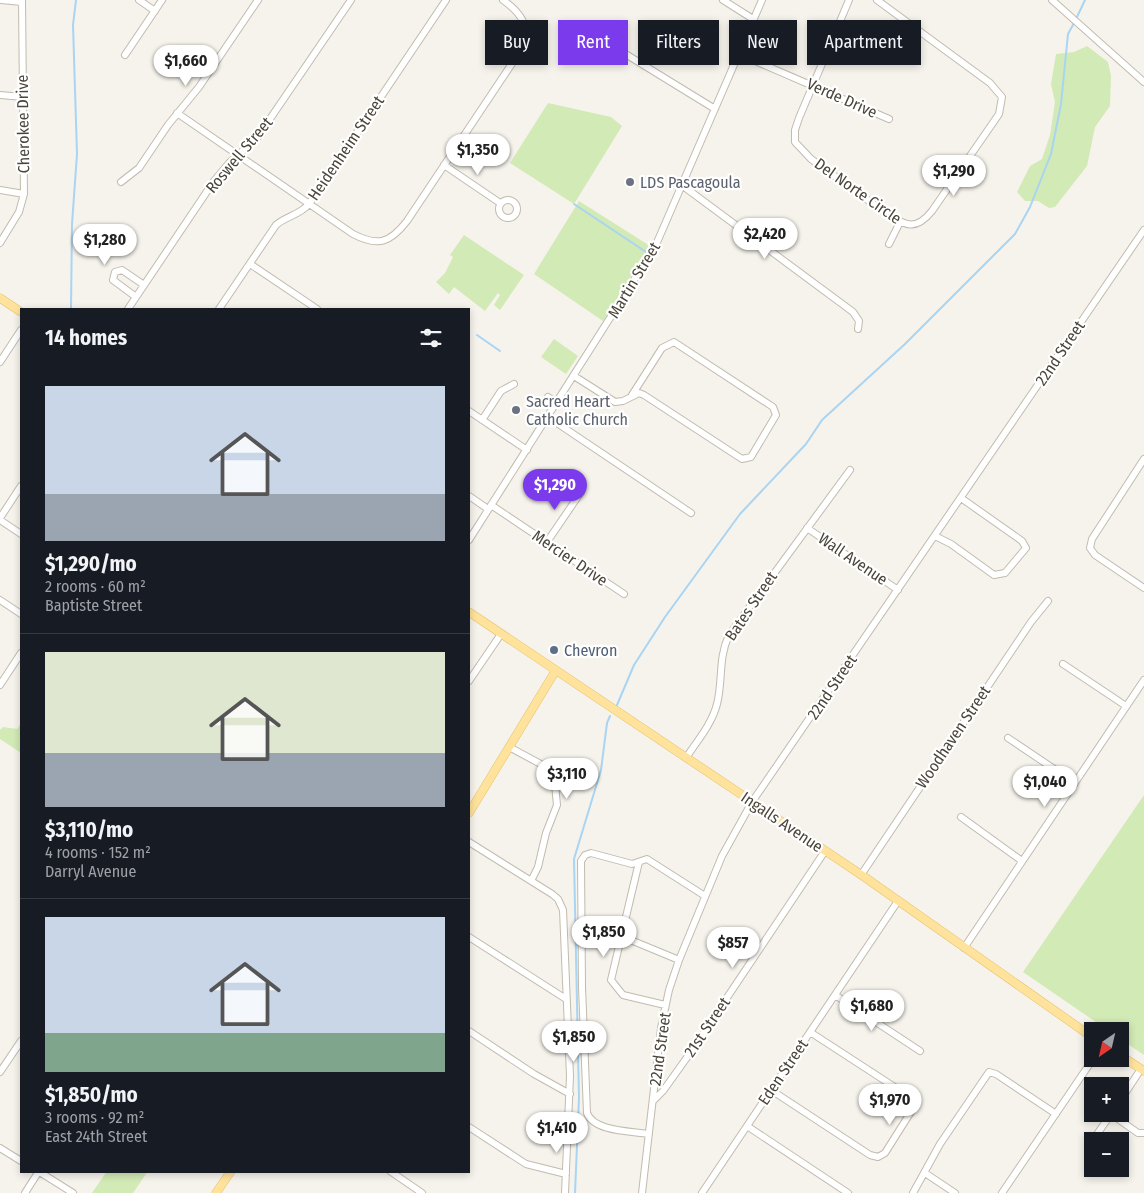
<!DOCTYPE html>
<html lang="en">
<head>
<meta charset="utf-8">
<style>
  body { margin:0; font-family:"Fira Sans Condensed",sans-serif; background:#20242c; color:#f1f3f6; height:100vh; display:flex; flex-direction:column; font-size:19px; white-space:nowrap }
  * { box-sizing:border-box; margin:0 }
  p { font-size:16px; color:#9ea1a6 }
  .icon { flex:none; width:28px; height:28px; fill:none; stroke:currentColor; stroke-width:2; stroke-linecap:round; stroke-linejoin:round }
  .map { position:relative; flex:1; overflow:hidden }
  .sheet { position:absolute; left:20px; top:308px; width:450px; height:865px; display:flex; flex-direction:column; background:#171b24; border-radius:0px; box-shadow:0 2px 8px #0003 }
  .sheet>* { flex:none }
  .banner { position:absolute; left:485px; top:20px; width:475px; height:45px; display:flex; gap:10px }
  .needle { width:32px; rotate:214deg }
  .tools { position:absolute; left:1084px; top:1022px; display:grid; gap:10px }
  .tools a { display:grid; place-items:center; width:45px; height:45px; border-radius:0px; background:#171b24; box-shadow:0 2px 8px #0003; font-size:25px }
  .price { position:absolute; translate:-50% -42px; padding:0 11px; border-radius:18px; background:#fff; color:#222; font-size:16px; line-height:32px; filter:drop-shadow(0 1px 2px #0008) }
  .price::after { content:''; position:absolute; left:50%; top:30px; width:15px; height:11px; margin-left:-8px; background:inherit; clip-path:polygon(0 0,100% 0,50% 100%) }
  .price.current { background:#7c3aed; color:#fff }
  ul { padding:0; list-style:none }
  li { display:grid; align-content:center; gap:10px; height:265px; padding:0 25px }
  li+li { border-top:1px solid #363941 }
  li span { display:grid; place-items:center; height:155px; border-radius:0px; color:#555 }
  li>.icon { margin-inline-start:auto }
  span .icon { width:90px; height:90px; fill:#fffc; stroke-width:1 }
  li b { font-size:21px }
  h2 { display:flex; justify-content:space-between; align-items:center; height:60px; padding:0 25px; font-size:21px }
  .pill { padding:0 18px; border-radius:0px; background:#171b24; box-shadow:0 2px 8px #0003; font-size:18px; line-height:45px }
  .pill.current { background:#7c3aed; color:#fff }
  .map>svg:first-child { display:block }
  .green { fill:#d2eab5 }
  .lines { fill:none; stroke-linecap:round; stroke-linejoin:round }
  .stream { stroke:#a9d4f2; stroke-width:2 }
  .minor-casing { stroke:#c2bbae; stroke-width:8 }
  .major-casing { stroke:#e6c16a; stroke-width:9 }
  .minor { stroke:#fff; stroke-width:6 }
  .major { stroke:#ffe39c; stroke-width:8 }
  .worship-dot { fill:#6b7280; stroke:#fff; stroke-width:2 }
  .service-dot { fill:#5c6f8a; stroke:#fff; stroke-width:2 }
  .labels { text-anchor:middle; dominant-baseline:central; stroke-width:4.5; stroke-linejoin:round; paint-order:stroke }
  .street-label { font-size:16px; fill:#4b4439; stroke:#fff }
  .worship-label { font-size:16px; fill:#5b616d; stroke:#fff; text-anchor:start }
  .service-label { font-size:16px; fill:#4e5e75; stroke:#fff; text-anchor:start }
</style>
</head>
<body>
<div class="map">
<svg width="1144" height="1193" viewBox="0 0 1144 1193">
  <rect width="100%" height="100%" fill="#f6f3ec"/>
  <!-- green -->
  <path class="green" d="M1087,46L1108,62L1111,76L1110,106L1095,127L1087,166L1055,207L1049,208L1038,201H1025L1017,192L1030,166L1042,159L1050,135L1055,102L1051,84L1056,54L1074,52Z
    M548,103L611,117L622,126L574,204L510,163Z
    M579,201L650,246L603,321L534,274Z
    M464,235L524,275L500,310L494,305L500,295L498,293L485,311L454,287L449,294L436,282L445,273L453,257L450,255Z
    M554,339L578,356L566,374L541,357Z
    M21,724V753L0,739V730L3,727L17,729Z
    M1144,795V1055L1120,1039V1031H1109L1023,972Z
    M107,1171H148L133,1193H92Z"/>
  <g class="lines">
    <!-- stream -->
    <path class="stream" d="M1076,19L1085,0
      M574,204L646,252
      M71,309L72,224L77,154L73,25L76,0
      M477,335L500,351
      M617,705L634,665L665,617L740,514L806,444L822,420L905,344L1015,234L1030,207L1051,154L1061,104L1068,34L1074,23
      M575,1193L579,1098L574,859L601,770L607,723L610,716"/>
    <defs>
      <path id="minor" d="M1,0L22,2
        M139,0L155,11
        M723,0L753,19
        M849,0L799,118L795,130V142L811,159L887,214C906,226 916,231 932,211L999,114L1002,97L990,83L877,0
        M1052,0L1144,82
        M606,42L715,109
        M739,54L889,119
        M125,55L162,0
        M0,95L23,97
        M177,113L353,234C378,247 390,243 407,221L523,47C531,26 520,12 503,0
        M444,165L500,203
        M121,182L139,168L168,125L199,87L258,0
        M683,186L853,312L859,321L858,329
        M0,190L24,194
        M499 209a9 9 0 1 1 18 0a9 9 0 1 1-18 0Z
        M0,243L19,212L24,194L22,0
        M889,244L900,222
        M250,264L317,309
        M136,297L113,280L115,272L122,270L144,285
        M128,309L214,181L229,163L257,138L351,0
        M219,309L276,225C286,216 300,215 309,204L446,0
        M0,362L21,330
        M574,376L615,402L623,401L639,393L644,395L742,459L751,457L776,415L773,407L674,342L662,348L632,395
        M548,397L557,403
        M469,411L527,450
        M548,417L691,513
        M482,420L501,391L514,384
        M1144,459L1092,539L1090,548L1095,555L1144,588
        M469,496L488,509
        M491,505L624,594
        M0,518L21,486
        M0,520L21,534
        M807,528L898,590
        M935,536L951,544L994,575L1005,573L1026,548L1022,541L961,498
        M469,540L655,247L762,0
        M547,542L581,492
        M0,600L21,614
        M1063,664L1126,706
        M469,681L501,634
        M0,685L21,653
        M1008,738L1075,783
        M509,747L550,769L554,774L557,805L546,833L538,867L531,881
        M686,758C697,741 712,724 717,704C723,681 718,658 729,635L850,470
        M961,817L1022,861
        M469,842L552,894L558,899L563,910L570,1076L565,1193
        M639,862L611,980L623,995L665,1005
        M861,875L1031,622L1048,601
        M621,936L679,960
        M469,937L566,999
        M964,948L1144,680
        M835,995L920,1051
        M469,1031L534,1074L570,1094
        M0,1072L21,1041
        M771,1090L870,1155L878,1157L885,1153L914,1107L910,1097L810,1032
        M653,1101L663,1091L688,1056L825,851
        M1120,1101L1141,1069
        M1111,1114L1138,1133H1144
        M747,1126L848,1193
        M469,1127L526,1164L566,1174
        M649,1134C632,1131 594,1132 587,1113L582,987L581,861L585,855L591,853L632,864L647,859L705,896
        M1093,1140L1111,1114
        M0,1148L21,1161
        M38,1171L73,1193
        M390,1171L422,1193
        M925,1173L955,1193
        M25,1193L39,1171
        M642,1193L661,1028L669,990L679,960L722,856L752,802L1144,230
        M702,1193L898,901
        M913,1193L940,1144L989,1072L996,1074L1056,1114
        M1002,1193L1093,1059"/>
      <path id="major" d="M0,298L21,312
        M469,612L863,876L1092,1037
        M469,813L556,670
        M1120,1055L1144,1071
        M216,1193L231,1171"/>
    </defs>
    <!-- minor casing -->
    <use href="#minor" class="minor-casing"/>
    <!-- major casing -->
    <use href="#major" class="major-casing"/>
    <!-- minor -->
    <use href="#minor" class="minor"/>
    <!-- major -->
    <use href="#major" class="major"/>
  </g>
  <!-- markers -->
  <g class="worship-dot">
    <circle cx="630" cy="182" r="5"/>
    <circle cx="516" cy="410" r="5"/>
  </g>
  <circle class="service-dot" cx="554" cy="650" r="5"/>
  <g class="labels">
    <!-- street labels -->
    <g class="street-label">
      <text transform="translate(842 98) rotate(24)">Verde Drive</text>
      <text transform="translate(23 124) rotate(-91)">Cherokee Drive</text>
      <text transform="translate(346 148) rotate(-56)">Heidenheim Street</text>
      <text transform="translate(239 155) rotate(-50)">Roswell Street</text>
      <text transform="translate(858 191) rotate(35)">Del Norte Circle</text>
      <text transform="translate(634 280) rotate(-59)">Martin Street</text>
      <text transform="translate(1060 353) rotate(-56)">22nd Street</text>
      <text transform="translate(570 558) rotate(34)">Mercier Drive</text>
      <text transform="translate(853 559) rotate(34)">Wall Avenue</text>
      <text transform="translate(751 606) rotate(-56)">Bates Street</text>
      <text transform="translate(832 687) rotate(-56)">22nd Street</text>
      <text transform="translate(953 737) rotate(-56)">Woodhaven Street</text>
      <text transform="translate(782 822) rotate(34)">Ingalls Avenue</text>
      <text transform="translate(707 1027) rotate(-56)">21st Street</text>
      <text transform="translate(660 1049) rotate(-82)">22nd Street</text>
      <text transform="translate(783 1072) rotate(-56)">Eden Street</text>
    </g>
    <!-- worship labels -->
    <g class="worship-label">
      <text x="640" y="182">LDS Pascagoula</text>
      <text x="526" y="401">Sacred Heart<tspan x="526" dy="18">Catholic Church</tspan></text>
    </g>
    <!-- service labels -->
    <g class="service-label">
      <text x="564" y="650">Chevron</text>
    </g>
  </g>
</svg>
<div class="tools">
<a><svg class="needle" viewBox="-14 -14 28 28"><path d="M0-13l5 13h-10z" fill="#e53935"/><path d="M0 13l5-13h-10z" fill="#9ea1a6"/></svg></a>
<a>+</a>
<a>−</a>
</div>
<b class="price" style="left:186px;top:87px">$1,660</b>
<b class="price" style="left:478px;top:176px">$1,350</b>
<b class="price" style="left:954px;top:197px">$1,290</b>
<b class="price" style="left:765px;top:260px">$2,420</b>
<b class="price" style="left:105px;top:266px">$1,280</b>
<b class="price current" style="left:555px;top:511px">$1,290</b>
<b class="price" style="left:567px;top:800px">$3,110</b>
<b class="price" style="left:1045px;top:808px">$1,040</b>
<b class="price" style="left:604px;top:958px">$1,850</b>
<b class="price" style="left:733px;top:969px">$857</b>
<b class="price" style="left:872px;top:1032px">$1,680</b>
<b class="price" style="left:574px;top:1063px">$1,850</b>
<b class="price" style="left:890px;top:1126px">$1,970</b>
<b class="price" style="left:557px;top:1154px">$1,410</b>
<div class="banner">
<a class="pill">Buy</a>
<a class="pill current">Rent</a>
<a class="pill">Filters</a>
<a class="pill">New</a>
<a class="pill">Apartment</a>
</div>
<section class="sheet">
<h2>14 homes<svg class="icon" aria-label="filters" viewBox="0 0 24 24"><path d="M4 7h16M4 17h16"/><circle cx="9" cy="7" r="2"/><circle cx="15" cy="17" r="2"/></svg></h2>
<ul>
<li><span style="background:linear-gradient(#c9d6e8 70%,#9aa5b1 0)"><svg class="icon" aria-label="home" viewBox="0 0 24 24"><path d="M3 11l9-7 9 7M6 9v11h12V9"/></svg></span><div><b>$1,290/mo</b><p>2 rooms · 60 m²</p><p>Baptiste Street</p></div></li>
<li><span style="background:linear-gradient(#dfe7d0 65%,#9aa5b1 0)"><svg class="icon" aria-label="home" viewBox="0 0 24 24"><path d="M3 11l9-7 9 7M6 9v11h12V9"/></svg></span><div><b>$3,110/mo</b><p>4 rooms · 152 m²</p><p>Darryl Avenue</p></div></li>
<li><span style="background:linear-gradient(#c9d6e8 75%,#7fa58c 0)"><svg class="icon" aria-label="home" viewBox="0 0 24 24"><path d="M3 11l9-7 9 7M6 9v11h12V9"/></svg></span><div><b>$1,850/mo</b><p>3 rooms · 92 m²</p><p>East 24th Street</p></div></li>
</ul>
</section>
</div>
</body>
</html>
